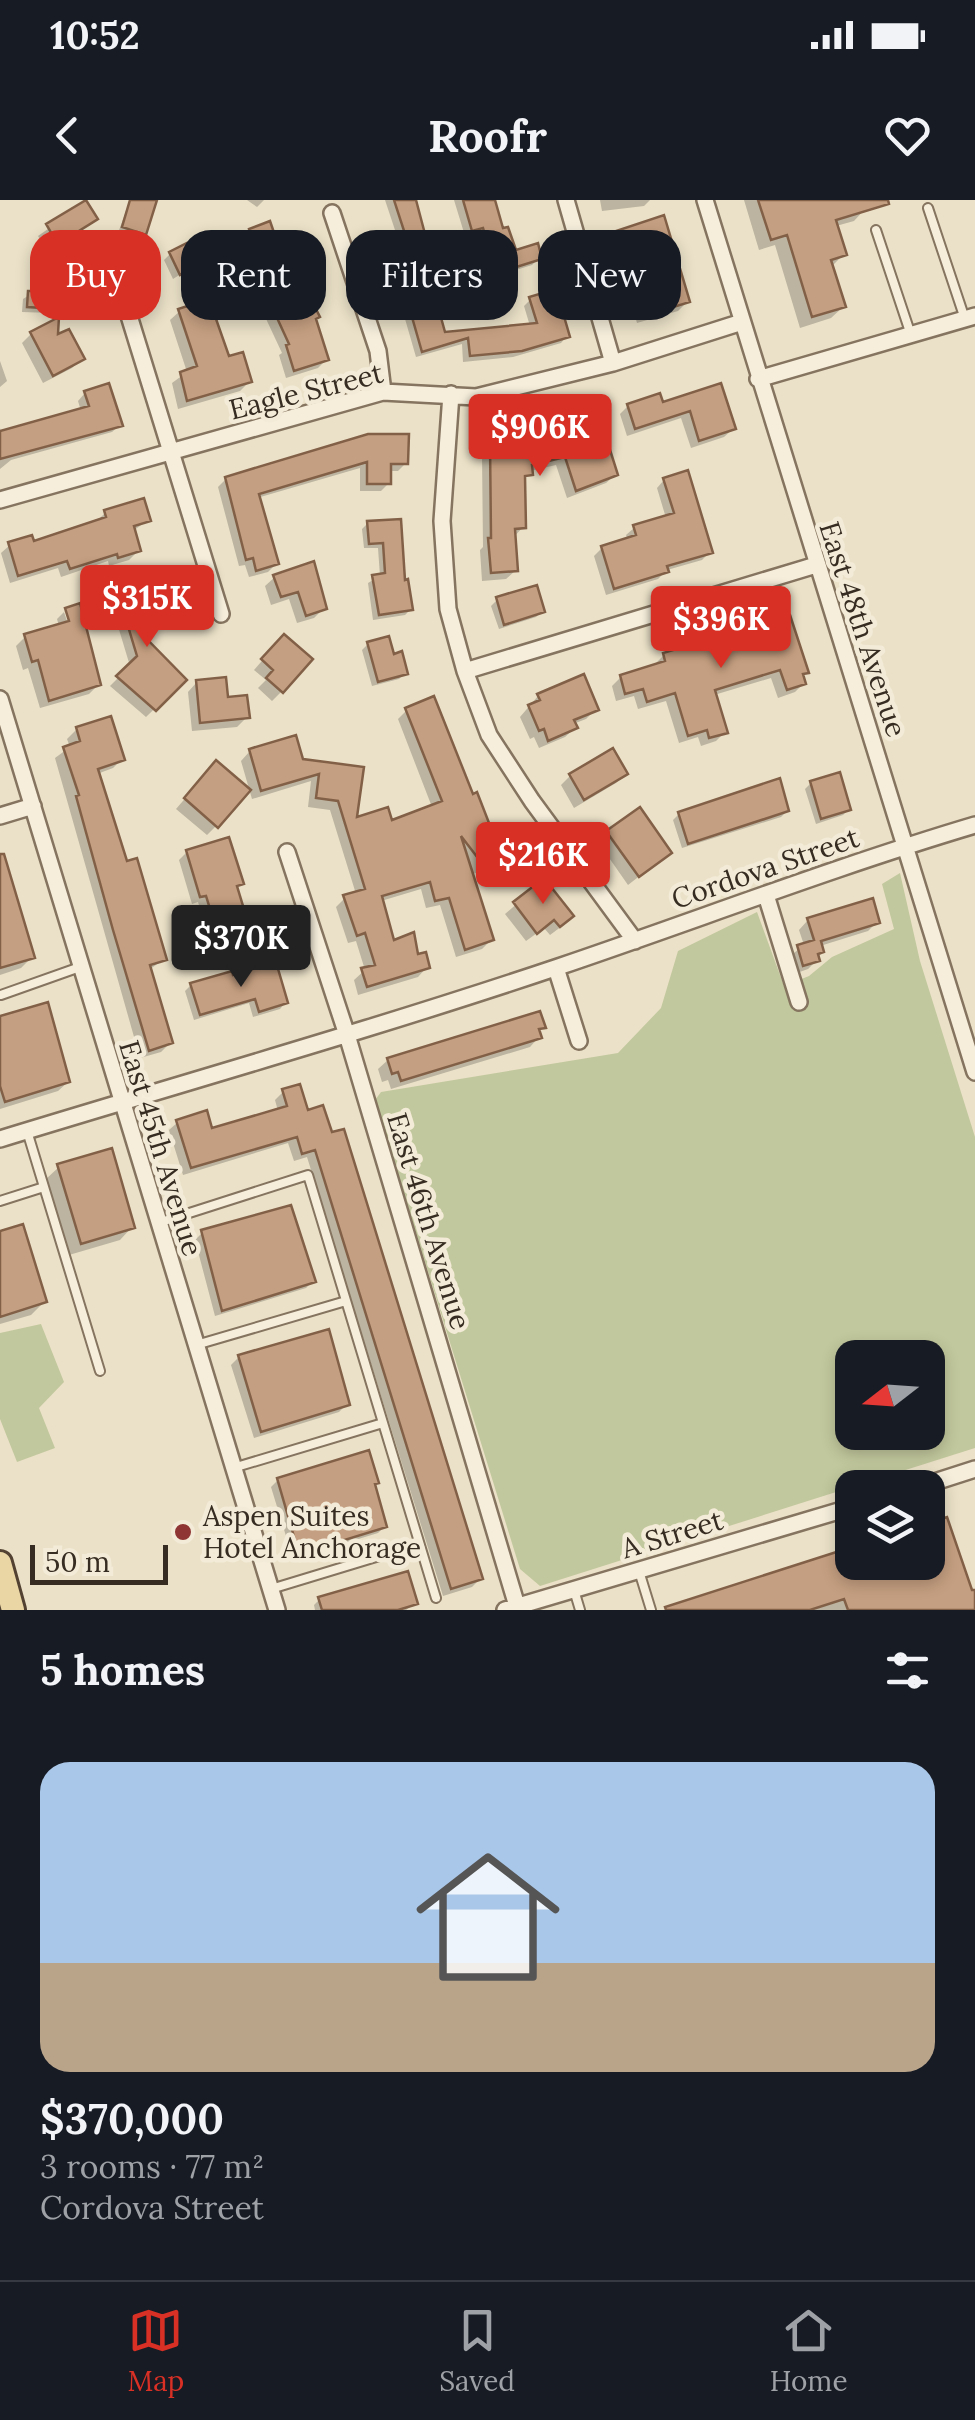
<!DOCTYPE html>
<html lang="en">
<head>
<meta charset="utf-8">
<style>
  body { margin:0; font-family:Lora,serif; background:#20242c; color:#f1f3f6; height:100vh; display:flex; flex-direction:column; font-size:38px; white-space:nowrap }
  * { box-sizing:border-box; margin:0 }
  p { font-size:32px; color:#9ea1a6 }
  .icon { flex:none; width:55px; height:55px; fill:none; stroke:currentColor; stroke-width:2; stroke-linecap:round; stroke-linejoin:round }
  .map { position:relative; height:1410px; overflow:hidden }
  .details { display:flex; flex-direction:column; background:#171b24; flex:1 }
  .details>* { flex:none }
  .banner { position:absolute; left:30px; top:30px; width:915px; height:90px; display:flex; gap:20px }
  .needle { width:65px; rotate:253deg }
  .controls { position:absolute; left:835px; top:1140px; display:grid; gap:20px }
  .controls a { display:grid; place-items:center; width:110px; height:110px; border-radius:20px; background:#171b24; box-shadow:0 5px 15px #0003; font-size:50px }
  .scale { position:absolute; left:30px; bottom:25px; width:138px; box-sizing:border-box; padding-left:10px; border:5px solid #372c21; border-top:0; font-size:28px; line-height:35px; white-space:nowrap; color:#372c21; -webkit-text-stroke:8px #f3ebd7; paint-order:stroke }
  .price { position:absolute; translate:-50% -85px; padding:0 22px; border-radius:10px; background:#d93025; color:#fff; font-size:32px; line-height:65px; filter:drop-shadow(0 2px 5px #0008) }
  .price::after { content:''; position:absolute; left:50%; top:60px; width:30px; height:22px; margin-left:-15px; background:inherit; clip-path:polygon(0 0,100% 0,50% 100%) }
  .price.current { background:#222; color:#fff }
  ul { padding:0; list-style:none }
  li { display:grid; align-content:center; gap:20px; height:530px; padding:0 40px }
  li span { display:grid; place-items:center; height:310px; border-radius:30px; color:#555 }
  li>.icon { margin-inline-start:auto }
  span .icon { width:180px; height:180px; fill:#fffc; stroke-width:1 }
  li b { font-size:42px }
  h2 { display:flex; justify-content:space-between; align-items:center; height:120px; padding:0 40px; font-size:42px }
  .chip { padding:0 35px; border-radius:30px; background:#171b24; box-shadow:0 5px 15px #0003; font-size:35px; line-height:90px }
  .chip.current { background:#d93025; color:#fff }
  .status { display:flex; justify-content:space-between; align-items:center; height:70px; padding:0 50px; background:#171b24; direction:ltr }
  .status svg { height:28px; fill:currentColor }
  header { display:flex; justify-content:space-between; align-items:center; height:130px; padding:0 40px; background:#171b24; font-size:45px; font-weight:700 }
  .tab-bar { display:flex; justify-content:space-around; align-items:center; height:140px; border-top:2px solid #363941; background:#171b24; font-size:28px; color:#9ea1a6 }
  .tab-bar a { display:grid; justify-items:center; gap:5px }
  .tab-bar .current { color:#d93025 }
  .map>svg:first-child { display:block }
  .green { fill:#c2c89d; fill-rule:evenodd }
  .shadow { fill:#0003 }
  .building { fill:#c59f81; stroke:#826047; stroke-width:2.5 }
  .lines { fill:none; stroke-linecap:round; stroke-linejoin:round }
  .lane-casing { stroke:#85745f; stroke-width:12 }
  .street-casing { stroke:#85745f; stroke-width:20 }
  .primary-casing { stroke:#534232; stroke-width:28 }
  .lane { stroke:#f6eedb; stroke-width:8 }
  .street { stroke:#f6eedb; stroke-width:15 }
  .primary { stroke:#ead6a4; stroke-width:22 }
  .poi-dot { fill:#8f3534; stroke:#f3ebd7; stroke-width:4 }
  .labels { text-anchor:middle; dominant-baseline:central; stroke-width:9; stroke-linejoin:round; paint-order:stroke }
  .street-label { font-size:28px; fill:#372c21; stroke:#f3ebd7 }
  .poi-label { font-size:28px; fill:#372c21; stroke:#f3ebd7; text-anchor:start }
</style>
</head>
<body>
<div class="status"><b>10:52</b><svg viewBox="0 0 49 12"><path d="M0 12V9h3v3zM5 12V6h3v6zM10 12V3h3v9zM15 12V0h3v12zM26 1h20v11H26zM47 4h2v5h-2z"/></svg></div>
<header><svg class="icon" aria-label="back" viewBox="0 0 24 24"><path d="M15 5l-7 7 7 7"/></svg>Roofr<svg class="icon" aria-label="heart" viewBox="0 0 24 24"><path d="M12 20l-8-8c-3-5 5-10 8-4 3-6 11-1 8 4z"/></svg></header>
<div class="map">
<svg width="975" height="1410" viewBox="0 0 975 1410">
  <rect width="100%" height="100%" fill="#ebe1c8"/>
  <!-- green -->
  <path class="green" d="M900,673L920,761L975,937V1248L540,1386L520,1369L375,900L381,892L618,853L661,808L678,751L757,712L784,786L809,776L832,757L894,729L882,684ZM852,1158H928V1232H852Z
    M41,1124L64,1182L39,1208L55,1248L17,1262L0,1219V1133Z"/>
  <!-- shadow -->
  <path class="shadow" d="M130,0H143L144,33L138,39L118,33Z
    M247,0H264L257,7Z
    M385,0H414L423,38L436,57L451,70L444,77L428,82L443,134L530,126L524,106L531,99L567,136L561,143L513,157L463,162L462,144L416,157L403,112L414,104L403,69L393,72L387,54L400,45Z
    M454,0H493L502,31L514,53L539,58L532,65L490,78L476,33L465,36Z
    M600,0H650L644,6L602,11Z
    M744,0H863L865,9L854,21L836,26L844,54L832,66L843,107L831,118L800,128L775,45L759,50Z
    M85,3L95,19L77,33L85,47L60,66L57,107L51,113L22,112L23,99L31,94L32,73L38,67L58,68L38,36Z
    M250,31L279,56L273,62L255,68L244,37Z
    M617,33L687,102L678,111L637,123L623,75L619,76L608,43Z
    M170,54L195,65L173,79L164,60Z
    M268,98L314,120L326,160L318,168L286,178L279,155L282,153L260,106Z
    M180,111L250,181L240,191L178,209L172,183L187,172L170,120Z
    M31,134L56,138L82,158L72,168L43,183L22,143Z
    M0,161L7,181L0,187Z
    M719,187L733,229L724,237L691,248L681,218L627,236L620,214L628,206L662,205Z
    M85,193L120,225L112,232L11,260L0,269V228L1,233L81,211L78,201Z
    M558,232L616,274L606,283L567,298L556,265L530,271L522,282L523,327L513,338L516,370L506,379L482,381L480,350L483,347L482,254L491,245L548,241Z
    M368,236L406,263L398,271H389V283L381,291H360V268L257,298L276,364L268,372L249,377L245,365L239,366L218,287L226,279Z
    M664,280L710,352L702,360L667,370L658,379L606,395L594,356L602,348L628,340L626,335L634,328L666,318L657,288Z
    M105,313L148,320L133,331L138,351L129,360L109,366L108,361L61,377L58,368L10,383L1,353L10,345L32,344L96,322Z
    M399,322L402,383L411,409L405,415L373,420L368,383L380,376L378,348H364L362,329L368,323Z
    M275,377L324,408L314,418L297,423L289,399L271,405L265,386Z
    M119,395L160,414L148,423L149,428L141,436L184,480L146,517L110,486L130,466L111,403Z
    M497,400L542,412L536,417L499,429L491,406Z
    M78,406L98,485L89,494L40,508L28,468L23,470L16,446L25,437L59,426L57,419L64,412L71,433L75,432L69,412H64Z
    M368,444L392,457L405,473L399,479L372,486L362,450Z
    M275,446L282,491L272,501L258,488L266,480L254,470Z
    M664,455L806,472L801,476L804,483L795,492L778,498L771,478L714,495L725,532L716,541L701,546L698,537L679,543L666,501L638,509L634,496L616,501L612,486L621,477L655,464Z
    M197,482L226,499L247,517L237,527L192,531L188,492Z
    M538,496L596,509L586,519L573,524L575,528L565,537L539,548L534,537L530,539L520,517Z
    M407,510L472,597L494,644L506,655L496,664L471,675L491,740L482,749L456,757L440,705L426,708L421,689L381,701L392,744L427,767L418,777L358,795L354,780L365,770L356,741L348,743L336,707L345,698L356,694L330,610L308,607L311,581L252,599L241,561L250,551L361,569L354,620L390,623L432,607L398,519Z
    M77,529L122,559L113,568L97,574L126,664L164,759L149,770L170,843L161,852L140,858L55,558L70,547L67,539Z
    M207,573L216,626L207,635L176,609Z
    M625,574L616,583L574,608L561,585L570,576Z
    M811,583L849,609L843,615L816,624L805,589Z
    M787,611L781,617L682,648L673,620L679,614Z
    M608,633L669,653L628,685L598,642Z
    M187,652L241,684L235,689L250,738L242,746L214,755L198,702L192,704L179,660Z
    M0,678L32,757L21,768L0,775Z
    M543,681L562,726L550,735L544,728L526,741L505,714Z
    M808,720L877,722L868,731L820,746L822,752L817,760L808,769L794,774L789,757L804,745L799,730Z
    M191,785L285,803L280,809L253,817L249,803L194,820L185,791Z
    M0,819L68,882L58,891L0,909Z
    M543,827L538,832L539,837L530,847L391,889L388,880L382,882L378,869L388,860Z
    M298,887L480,1379L472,1387L443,1396L307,957L294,961L288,943L183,975L169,930L178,922L211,932L278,911L275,900L283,892Z
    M59,967L132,1027L120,1040L69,1055L46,979Z
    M0,1033L44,1102L31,1115L0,1124Z
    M202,1033L313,1081L306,1088L215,1116L195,1040Z
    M239,1157L347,1204L339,1212L254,1238L231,1165Z
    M278,1280L385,1326L378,1333L293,1359L271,1287Z
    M945,1320L971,1394L975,1393V1410H675L680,1405L852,1350V1362H928V1326Z
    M320,1399L415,1403L406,1410H315L314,1405Z"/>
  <!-- building -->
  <path class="building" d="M86,0L98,19L79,31L88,47L67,60L46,24Z
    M130,0H157L146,35L122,27Z
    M394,0H416L425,34L431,32L438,54L447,51L454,71L430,78L445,132L537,123L529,97L556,89L570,137L522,151L470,156L468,138L422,152L408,103L421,99L410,64L400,67L393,45L407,40Z
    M463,0H495L503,28L508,27L516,50L538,43L542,59L497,73L483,28L472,31Z
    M758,0H888L889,4L836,20L847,55L831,60L846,107L812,117L787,35L771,40Z
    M664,15L690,102L647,115L632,67L628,69L616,31Z
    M270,21L282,56L260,63L249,29Z
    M187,43L198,66L180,75L169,52Z
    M37,65L62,66L60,109L27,107L28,91H36Z
    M300,78L320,117L316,119L329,160L294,171L286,145L289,144L267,96Z
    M209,99L229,156L243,152L252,182L187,201L180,172L197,166L178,109Z
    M59,117L58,134L69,129L85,159L53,176L30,132Z
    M109,183L123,226L0,259V231L89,206L84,191Z
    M721,183L736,229L699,241L690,211L635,229L627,204L660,193L663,202Z
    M599,215L618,275L576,291L565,257L532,265L533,275L525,276L526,328L515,329L518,371L491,373L488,338H491L490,243L559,238L556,230Z
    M368,234H409L408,264H391V284H367V262L259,294L279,364L256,371L253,358L246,360L225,277Z
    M688,270L713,353L667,366L669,372L614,389L601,346L636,335L633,325L674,313L663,278Z
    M144,298L151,321L134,326L141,351L118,358L117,354L70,369L67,361L18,376L8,342L32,335L34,341L106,317L104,310Z
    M401,319L405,380L408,379L413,410L379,415L372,375L385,373L383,343L369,344L367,321Z
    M314,361L327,409L306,416L298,392L281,397L273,375Z
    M153,382L163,414L149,419L152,429L140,432L187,480L156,511L116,476L137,456L118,393Z
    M537,385L545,412L504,425L496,397Z
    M80,403L101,485L49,501L38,460L32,462L24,434L69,421L65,408Z
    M790,415L809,473L803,474L806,484L787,490L780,470L715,490L728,533L709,538L707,530L688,536L675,493L647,502L643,489L625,494L620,475L665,461L663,453Z
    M284,434L313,459L283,493L266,478L273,470L261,459Z
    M389,436L394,454L402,451L408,474L378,482L367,442Z
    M584,474L599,510L574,520L578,528L548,541L544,529L539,531L528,505L540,500L537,494Z
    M226,477L228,497L247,495L250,518L200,523L196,480Z
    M434,496L473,594L477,592L496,641L504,637L508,656L484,666L461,636L494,740L465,750L449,698L435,701L430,682L382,696L394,740L414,732L418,754L426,752L430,768L367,787L361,768L375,765L365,733L357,736L343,695L365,689L338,601L316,598L319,574L261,591L249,549L296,535L303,559L364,567L357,617L388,607L392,620L442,601L405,508Z
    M111,516L125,560L98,569L127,661L137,658L167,760L150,765L173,843L149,851L113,730L76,596L79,595L63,547L80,541L76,527Z
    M613,548L628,574L584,600L569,574Z
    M216,560L251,590L218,628L184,598Z
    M840,572L851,610L821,619L810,581Z
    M780,578L789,611L688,644L678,612Z
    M640,607L672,653L639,677L606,631Z
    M229,637L244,684L237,686L253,739L222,748L206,696L200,697L186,650Z
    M0,654H4L35,758L0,768Z
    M544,678L574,716L560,727L554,720L537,734L513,702Z
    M873,698L880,723L821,741L824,752L818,754L820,761L803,766L797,745L814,740L807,718Z
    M276,762L288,803L259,812L255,799L200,815L190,783L232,771L233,775Z
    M48,802L70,882L5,902L0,886V816Z
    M540,811L546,828L539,829L542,838L401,881L398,872L392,874L387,858Z
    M300,884L308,910L323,905L332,932L344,929L483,1379L451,1389L315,950L302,954L297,937L191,968L176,920L207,910L212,928L287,906L282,889Z
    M112,948L135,1028L81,1044L57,964Z
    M291,1005L316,1082L222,1111L201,1030Z
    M23,1024L47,1102L0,1117V1031Z
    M329,1129L350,1205L261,1232L238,1155Z
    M369,1250L379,1283L375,1284L387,1327L299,1354L277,1278Z
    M947,1317L972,1390H975V1410H848L844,1399L810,1410H666L665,1407L852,1347V1362H928V1323Z
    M408,1371L418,1404L398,1410H322L318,1397Z"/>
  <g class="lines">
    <defs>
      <path id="lane" d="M928,8L965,119
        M876,30L911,135
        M1,795L80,767
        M27,931L100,1171
        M0,1001L44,987
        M158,1023L308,975L436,1398
        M196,1145L346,1101
        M233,1268L383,1223
        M639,1371L651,1410
        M271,1389L419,1344
        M574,1390L580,1410"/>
      <path id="street" d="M566,0L613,163
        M705,0L975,872
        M332,13L378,151L383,192
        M126,106L221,414
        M758,179L975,116
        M451,194L442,321L448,409L465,471L489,535L532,601L635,741
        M0,300L383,192L476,197L613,163L742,122
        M465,471L816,365
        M0,499L277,1410
        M0,616L33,606
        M287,652L347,835L517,1406
        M766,695L799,802
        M556,768L579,841
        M0,939C186,882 374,829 558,767C697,720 834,667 975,625
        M916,1288L975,1269
        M505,1410L852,1307"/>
      <path id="primary" d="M0,1363L13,1410"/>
    </defs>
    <!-- lane casing -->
    <use href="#lane" class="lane-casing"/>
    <!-- street casing -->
    <use href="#street" class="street-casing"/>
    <!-- primary casing -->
    <use href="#primary" class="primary-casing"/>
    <!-- lane -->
    <use href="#lane" class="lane"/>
    <!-- street -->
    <use href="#street" class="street"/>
    <!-- primary -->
    <use href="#primary" class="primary"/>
  </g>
  <!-- markers -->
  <circle class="poi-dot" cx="183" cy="1332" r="10"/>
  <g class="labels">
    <!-- street labels -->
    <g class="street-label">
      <text transform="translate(306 191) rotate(-14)">Eagle Street</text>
      <text transform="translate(863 429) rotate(72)">East 48th Avenue</text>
      <text transform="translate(765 668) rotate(-19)">Cordova Street</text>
      <text transform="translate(161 948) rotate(73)">East 45th Avenue</text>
      <text transform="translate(429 1021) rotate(73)">East 46th Avenue</text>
      <text transform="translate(672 1334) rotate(-17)">A Street</text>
    </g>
    <!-- poi labels -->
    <g class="poi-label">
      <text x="203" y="1316">Aspen Suites<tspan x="203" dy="32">Hotel Anchorage</tspan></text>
    </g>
  </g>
</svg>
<div class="controls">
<a><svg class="needle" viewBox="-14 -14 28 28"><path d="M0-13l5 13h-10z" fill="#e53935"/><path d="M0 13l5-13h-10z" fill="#9ea1a6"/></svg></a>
<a><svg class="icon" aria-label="layers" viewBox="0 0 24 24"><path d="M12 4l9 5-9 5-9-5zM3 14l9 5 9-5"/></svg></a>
</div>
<div class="scale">50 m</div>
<b class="price" style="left:540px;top:279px">$906K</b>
<b class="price" style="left:147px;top:450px">$315K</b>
<b class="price" style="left:721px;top:471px">$396K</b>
<b class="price" style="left:543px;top:707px">$216K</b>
<b class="price current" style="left:241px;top:790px">$370K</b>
<div class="banner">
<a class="chip current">Buy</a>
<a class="chip">Rent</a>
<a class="chip">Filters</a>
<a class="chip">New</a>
</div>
</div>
<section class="details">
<h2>5 homes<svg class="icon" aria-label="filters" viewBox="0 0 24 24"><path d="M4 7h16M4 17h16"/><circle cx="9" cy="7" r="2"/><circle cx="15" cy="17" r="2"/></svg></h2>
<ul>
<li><span style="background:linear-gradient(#a9c7e8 65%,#b9a48a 0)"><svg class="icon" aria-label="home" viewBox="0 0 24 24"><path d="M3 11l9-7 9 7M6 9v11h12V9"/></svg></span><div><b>$370,000</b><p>3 rooms · 77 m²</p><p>Cordova Street</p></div></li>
</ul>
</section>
<nav class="tab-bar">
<a class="current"><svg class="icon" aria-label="map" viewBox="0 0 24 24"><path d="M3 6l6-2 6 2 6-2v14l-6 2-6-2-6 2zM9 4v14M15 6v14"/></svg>Map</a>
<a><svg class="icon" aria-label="saved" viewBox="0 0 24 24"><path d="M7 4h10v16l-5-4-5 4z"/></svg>Saved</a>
<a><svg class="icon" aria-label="home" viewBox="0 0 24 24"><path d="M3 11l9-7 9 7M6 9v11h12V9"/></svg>Home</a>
</nav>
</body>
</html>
